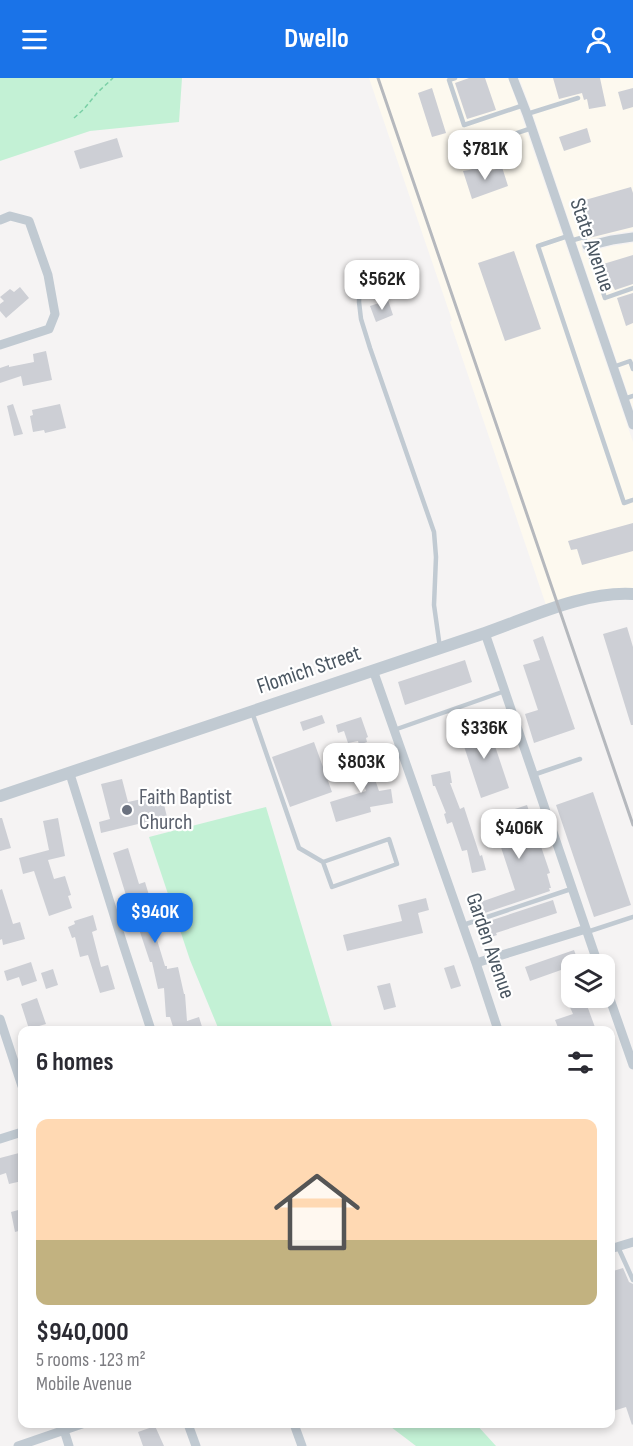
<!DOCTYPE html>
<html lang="en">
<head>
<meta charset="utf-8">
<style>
  body { margin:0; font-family:"Sofia Sans Condensed",sans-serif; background:#f2f2f3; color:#2b2b33; height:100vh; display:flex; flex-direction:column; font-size:22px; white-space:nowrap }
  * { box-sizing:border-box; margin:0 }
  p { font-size:20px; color:#7c7c81 }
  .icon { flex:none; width:33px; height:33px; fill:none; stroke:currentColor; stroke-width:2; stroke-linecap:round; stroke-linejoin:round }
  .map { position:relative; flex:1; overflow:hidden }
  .drawer { position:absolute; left:18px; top:948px; width:597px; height:402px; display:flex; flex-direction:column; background:#fff; border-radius:12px; box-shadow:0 3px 9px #0003 }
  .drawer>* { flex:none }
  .tools { position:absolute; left:561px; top:876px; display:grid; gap:12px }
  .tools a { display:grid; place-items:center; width:54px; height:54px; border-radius:12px; background:#fff; box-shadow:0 3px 9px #0003; font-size:30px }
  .price { position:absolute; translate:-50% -51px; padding:0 14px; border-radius:12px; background:#fff; color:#222; font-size:20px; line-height:39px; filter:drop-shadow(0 2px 3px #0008) }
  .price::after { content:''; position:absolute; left:50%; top:36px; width:18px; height:14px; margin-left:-9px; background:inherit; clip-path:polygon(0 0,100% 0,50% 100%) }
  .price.selected { background:#1a73e8; color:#fff }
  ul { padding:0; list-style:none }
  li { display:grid; align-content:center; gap:12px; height:318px; padding:0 18px }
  li span { display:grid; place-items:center; height:186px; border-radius:12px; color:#555 }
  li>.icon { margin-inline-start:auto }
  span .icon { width:108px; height:108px; fill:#fffc; stroke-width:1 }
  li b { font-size:26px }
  h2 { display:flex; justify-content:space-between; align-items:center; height:72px; padding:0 18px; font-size:26px }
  header { display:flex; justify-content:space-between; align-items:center; height:78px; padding:0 18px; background:#1a73e8; color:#fff; font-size:27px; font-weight:700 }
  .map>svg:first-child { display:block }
  .commercial { fill:#fdf9ef }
  .green { fill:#c3f1d5 }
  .building { fill:#cdcfd5 }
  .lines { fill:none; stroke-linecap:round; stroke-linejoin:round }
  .path { stroke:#7ad0a6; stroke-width:1.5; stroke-dasharray:4.5 3; stroke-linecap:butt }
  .service { stroke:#c1cad2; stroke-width:4.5 }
  .minor { stroke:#c1cad2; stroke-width:9 }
  .tertiary { stroke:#c1cad2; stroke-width:12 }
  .rail { stroke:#b5b8bd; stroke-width:3 }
  .worship-dot { fill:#6b7280; stroke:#fff; stroke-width:2 }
  .labels { text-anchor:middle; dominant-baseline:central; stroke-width:4.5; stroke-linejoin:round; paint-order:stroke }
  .street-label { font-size:22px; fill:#4a5661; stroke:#fff }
  .worship-label { font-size:22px; fill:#5b616d; stroke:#fff; text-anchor:start }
</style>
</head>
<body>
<header><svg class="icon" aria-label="menu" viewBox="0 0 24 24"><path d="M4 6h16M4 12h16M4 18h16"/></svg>Dwello<svg class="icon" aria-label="person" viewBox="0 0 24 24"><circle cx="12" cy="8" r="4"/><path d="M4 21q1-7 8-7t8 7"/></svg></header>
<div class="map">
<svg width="633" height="1368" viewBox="0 0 633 1368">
  <rect width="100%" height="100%" fill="#f5f3f3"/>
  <!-- commercial -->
  <path class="commercial" d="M369,0H508L522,39L633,364V510L607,511L592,514L546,527L450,244L452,242Z
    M519,0H633V153L611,156L581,164L583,175L612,168L633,165V331L532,34Z"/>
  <!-- green -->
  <path class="green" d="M0,0H182L179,44L90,53L0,83Z
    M266,729L333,952H219L190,882L149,759Z
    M387,1346H476L496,1368H416Z"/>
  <!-- building -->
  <path class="building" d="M469,0H485L496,32L467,41L455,5Z
    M553,0H600L606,28L589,31L587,21L584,22L582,15L559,21Z
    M432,10L446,55L432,59L418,15Z
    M633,10V29L623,32L618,14Z
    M587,50L591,64L564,73L559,59Z
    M117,60L123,79L80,91L74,73Z
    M485,87L487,94L502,89L508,108L472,121L463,93L469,92Z
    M631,109L633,115V149L589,160L578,124Z
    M514,173L541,251L505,263L478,185Z
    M633,177V206L615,212L613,208L607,210L600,187Z
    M20,209L29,220L6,240L0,233V226L4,223L0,219L10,211L14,214Z
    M633,215V245L626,248L617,220Z
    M388,222L393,237L376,244L370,228Z
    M46,273L52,302L23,308L21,298L0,305V290L9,287V289L34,284L33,276Z
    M13,326L23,356L14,358L7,328Z
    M60,326L66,350L45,355L44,352L33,354L30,338L33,337L32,332Z
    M633,445V473L582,487L577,471L571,472L568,463Z
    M627,549L633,569V647H631L603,556Z
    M543,558L575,651L534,665L525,636L538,632L523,587L540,582L533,562Z
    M465,582L472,604L405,627L398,604Z
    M322,637L325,645L303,653L300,644Z
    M361,639L368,659L366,660L367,664L359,667L358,663L348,665L344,653L338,655L336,647Z
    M487,644L509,710L481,720L459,653Z
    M314,664L332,714L290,729L272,679Z
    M367,678L379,713L391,711L393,725L370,729L371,734L336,744L330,724L366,713L361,695L354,698L349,684Z
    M450,693L452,705H450L460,731L464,729L480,778L482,777L486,792L472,795L467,772L462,773L452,744L447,746L444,736L446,735L435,708H433L431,697Z
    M122,701L128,724L151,719V717L161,714L167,739L101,755L99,744L110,741L101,706Z
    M593,714L631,827L594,839L556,727Z
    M527,727L550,795L547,796L551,810H549L550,813L476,838L472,827L515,812L491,739Z
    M0,740H2L11,770L0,773Z
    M58,740L65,778L48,782L54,801L65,798L71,817L68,818L72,830L49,838L34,793L23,796L19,780L49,772L43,743Z
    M128,770L139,806L145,804L152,827L155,826L160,839L154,841L157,851L154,852L165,888H167V891L178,889L184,916H185L187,943L199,939L203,952H174L170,939H166L164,910L158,911L152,884H150L139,851L130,827H129L113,775Z
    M2,811L13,846L20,844L25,861L3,867L2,861L0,862V812Z
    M426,820L429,832L418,835L423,855L347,873L343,857L402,843L398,827Z
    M553,822L557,835L496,855L497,857L482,862L477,847Z
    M93,837L97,852L92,854L101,889L108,887L115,911L100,915L88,877L80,879L75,859L72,860L68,849L75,846L74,843Z
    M574,872L579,886H572V898L563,901L561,892L530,903L525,889Z
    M31,884L37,903L22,908L19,899L7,903L4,893Z
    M454,887L461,908L451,911L444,890Z
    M53,891L58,907L46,911L41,895Z
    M390,905L396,929L384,932L377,908Z
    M37,920L46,946L29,951L21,926Z
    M585,922L596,952H559L555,942L573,936L569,927Z
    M19,1075L22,1087V1103L9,1106L6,1095L0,1097V1080Z
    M22,1131V1152L15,1154L11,1134Z
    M623,1190L629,1204L633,1206V1346L632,1347L626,1329L610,1334V1194Z
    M155,1348L164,1368H143L138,1354Z"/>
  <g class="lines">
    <!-- path -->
    <path class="path" d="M74,40L84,31L97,15L113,0"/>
    <!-- service -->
    <path class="service" d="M455,0L449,2L464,47L524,27
      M527,36L578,20
      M468,88L463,73L532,50
      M568,158L538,168L624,425L633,422
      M570,163L584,159L605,220L633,210
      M360,201L359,224L361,241L370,270L434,454L436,479L434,527L440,570
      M613,289L630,283L633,291
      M624,321L633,318
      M252,634L299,770L323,784L389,761L397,786L332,809L323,784
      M394,652L505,613
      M533,697L580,681
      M463,847L571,811
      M587,854L633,839
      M618,1169L633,1202"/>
    <!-- minor -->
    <path class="minor" d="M513,0L527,36L633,347
      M0,142L10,138L29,143L48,197L55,236L49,251L0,267
      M587,168L612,162L633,159
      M485,555L598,886
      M373,592L476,885L498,952
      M70,696L123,866L151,952
      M476,885L586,851
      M604,904L633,987
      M0,941L22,1008
      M0,1061L22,1054
      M610,1171L633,1164
      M188,1346L196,1368
      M294,1346L302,1368
      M64,1352L69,1368
      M18,1368L82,1346"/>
    <!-- tertiary -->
    <path class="tertiary" d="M0,718L485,555C531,539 584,513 633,516"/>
    <!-- rail -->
    <path class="rail" d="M378,0L633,747"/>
  </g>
  <!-- markers -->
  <circle class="worship-dot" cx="127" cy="732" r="6"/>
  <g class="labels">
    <!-- street labels -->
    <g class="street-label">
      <text transform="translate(592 167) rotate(71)">State Avenue</text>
      <text transform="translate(309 592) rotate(-19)">Flomich Street</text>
      <text transform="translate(490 868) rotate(71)">Garden Avenue</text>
    </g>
    <!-- worship labels -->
    <g class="worship-label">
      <text x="139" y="719">Faith Baptist<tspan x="139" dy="25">Church</tspan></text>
    </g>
  </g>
</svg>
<div class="tools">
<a><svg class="icon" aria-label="layers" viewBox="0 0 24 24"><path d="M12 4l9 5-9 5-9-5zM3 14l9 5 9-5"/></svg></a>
</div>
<b class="price" style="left:485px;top:103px">$781K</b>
<b class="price" style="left:382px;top:233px">$562K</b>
<b class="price" style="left:484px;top:682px">$336K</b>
<b class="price" style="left:361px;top:716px">$803K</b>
<b class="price" style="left:519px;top:782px">$406K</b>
<b class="price selected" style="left:155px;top:866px">$940K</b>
<section class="drawer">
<h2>6 homes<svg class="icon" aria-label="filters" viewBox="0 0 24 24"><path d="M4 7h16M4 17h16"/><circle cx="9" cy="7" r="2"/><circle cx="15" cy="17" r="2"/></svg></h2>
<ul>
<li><span style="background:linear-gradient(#ffd9b3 65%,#c2b280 0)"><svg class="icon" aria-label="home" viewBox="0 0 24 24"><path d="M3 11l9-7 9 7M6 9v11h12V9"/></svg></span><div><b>$940,000</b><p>5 rooms · 123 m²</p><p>Mobile Avenue</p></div></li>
</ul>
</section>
</div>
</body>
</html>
